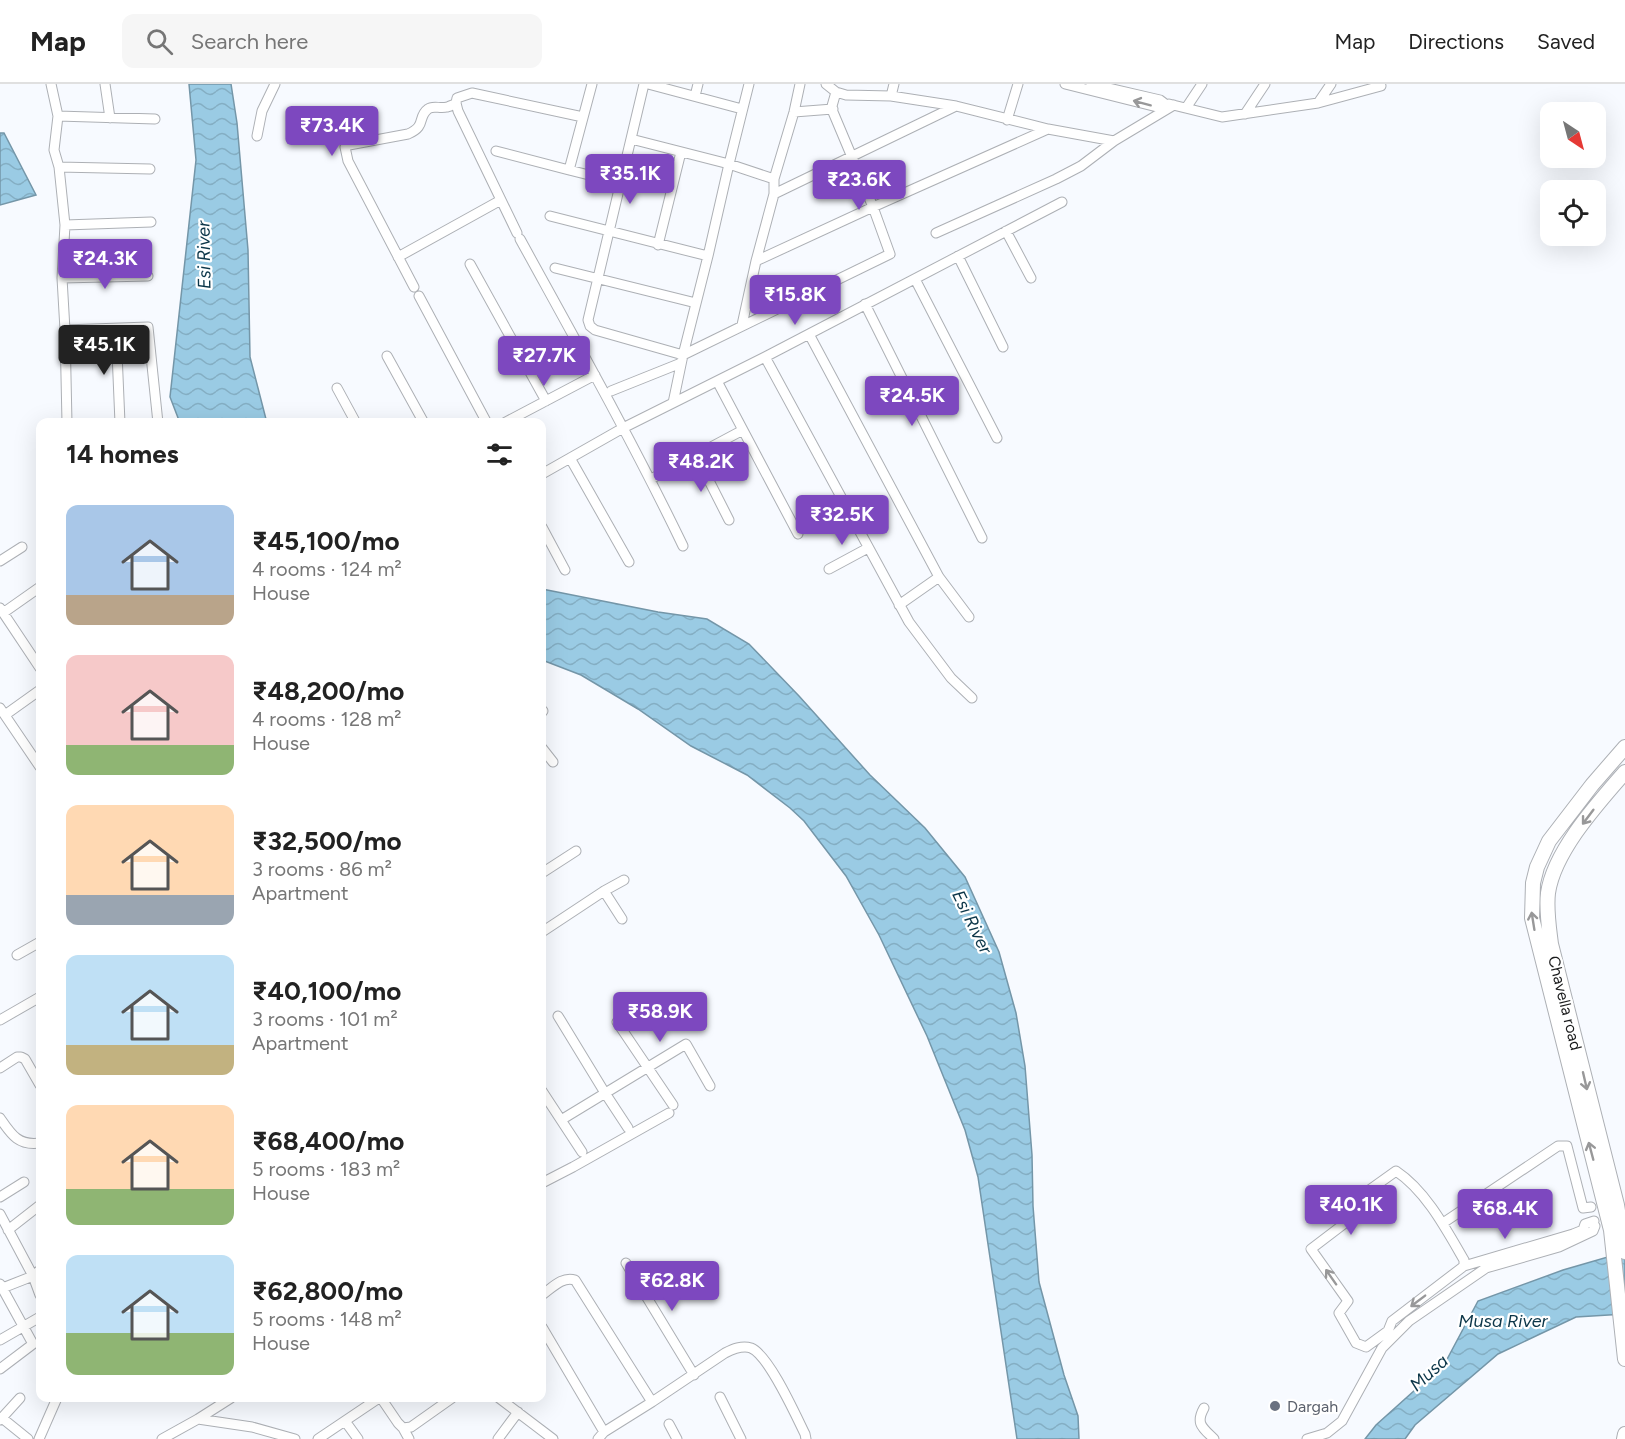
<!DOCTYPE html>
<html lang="en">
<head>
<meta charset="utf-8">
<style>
  body { margin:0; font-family:Figtree,sans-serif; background:#f6f6f6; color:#222; height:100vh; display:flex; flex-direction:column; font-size:22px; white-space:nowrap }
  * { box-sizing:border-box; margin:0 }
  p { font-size:20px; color:#767676 }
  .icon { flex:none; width:33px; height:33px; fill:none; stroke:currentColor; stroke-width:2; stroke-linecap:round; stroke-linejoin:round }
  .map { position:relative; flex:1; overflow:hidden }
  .panel { position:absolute; left:36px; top:334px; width:510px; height:984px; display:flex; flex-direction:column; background:#fff; border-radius:12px; box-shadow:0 6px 24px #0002 }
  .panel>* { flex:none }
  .needle { width:39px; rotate:144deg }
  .buttons { position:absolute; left:1540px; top:18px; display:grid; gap:12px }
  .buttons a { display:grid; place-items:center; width:66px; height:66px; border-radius:12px; background:#fff; box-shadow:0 6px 24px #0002; font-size:30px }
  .price { position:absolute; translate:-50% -51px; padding:0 14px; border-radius:6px; background:#7d48bf; color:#fff; font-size:20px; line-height:39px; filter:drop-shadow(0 2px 3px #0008) }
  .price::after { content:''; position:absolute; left:50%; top:36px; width:18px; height:14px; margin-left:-9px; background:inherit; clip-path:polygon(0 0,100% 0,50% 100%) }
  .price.on { background:#222; color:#fff }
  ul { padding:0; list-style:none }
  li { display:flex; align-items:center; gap:18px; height:150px; padding:0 30px }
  li span { display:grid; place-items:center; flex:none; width:168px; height:120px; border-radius:12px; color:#555 }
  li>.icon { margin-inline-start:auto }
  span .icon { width:72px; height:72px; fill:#fffc; stroke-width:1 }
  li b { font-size:26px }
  h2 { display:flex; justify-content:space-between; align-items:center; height:72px; padding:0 30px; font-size:26px }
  header { display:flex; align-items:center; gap:36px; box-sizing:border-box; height:84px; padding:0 30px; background:#fff; border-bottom:2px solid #e0e0e0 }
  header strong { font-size:28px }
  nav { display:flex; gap:33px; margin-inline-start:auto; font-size:21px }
  .search { width:420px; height:54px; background:#f6f6f6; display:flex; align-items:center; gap:15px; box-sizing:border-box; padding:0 21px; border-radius:12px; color:#767676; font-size:22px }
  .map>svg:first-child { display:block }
  .water { fill:url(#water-waves); stroke:#7496a8; stroke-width:1.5 }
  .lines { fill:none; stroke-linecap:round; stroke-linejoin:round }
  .minor-casing { stroke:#adb0b5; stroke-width:11 }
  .highway-casing { stroke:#adb0b5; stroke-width:16 }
  .minor { stroke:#fff; stroke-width:9 }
  .highway { stroke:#fff; stroke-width:14 }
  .oneway { stroke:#989899 }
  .worship-dot { fill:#6b7280; stroke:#fff; stroke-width:2 }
  .labels { text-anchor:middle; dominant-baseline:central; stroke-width:4.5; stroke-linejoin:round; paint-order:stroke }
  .street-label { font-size:16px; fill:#1a1b1c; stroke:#fff }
  .worship-label { font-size:16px; fill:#5b616d; stroke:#fff; text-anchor:start }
  .water-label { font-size:18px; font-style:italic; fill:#0c3649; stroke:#fff }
</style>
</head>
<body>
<header>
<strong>Map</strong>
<div class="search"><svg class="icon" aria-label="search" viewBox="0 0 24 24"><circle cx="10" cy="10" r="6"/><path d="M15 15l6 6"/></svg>Search here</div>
<nav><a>Map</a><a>Directions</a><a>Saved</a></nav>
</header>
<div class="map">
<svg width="1625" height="1355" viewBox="0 0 1625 1355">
  <defs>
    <pattern id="water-waves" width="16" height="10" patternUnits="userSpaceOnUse" patternTransform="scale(1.5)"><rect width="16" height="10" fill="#9acbe4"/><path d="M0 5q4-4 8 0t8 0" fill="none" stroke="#84aec3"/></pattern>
  </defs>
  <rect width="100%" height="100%" fill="#f7faff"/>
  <!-- water -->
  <path class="water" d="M189,0H231L237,39L248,166L250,273L267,339H180L170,313L196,76Z
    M0,49H4L36,111L0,121Z
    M542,505L658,528L707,535L749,560L799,612L870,691L925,744L965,793L999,868L1016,929L1025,982L1032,1071L1033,1122L1039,1198L1064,1291L1078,1332L1079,1355H1017L978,1093L965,1046L927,952L879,851L846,792L804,737L790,724L747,691L691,662L638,625L581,591L542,576Z
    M1625,1168V1230L1576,1233L1498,1270L1415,1341L1405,1355H1365L1376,1341L1445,1279L1478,1217L1563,1186Z"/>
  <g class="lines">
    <defs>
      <path id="minor" d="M51,0L58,32L54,66L59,83L65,141L62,194L65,246L67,339
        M105,0L110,34
        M592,0L569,86L621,99
        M644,0L588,236L590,242L595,246L683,271L890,170L873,123L833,28L832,22L836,8
        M648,0L742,25
        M826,0L836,8L846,11L891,12L956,22L1048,45L1114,57
        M1065,0L1157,23L1164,19L1160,16L1091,0
        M695,12L698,0
        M891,12L894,0
        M1318,19L1331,0
        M1169,20L1222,33L1318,19L1381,2
        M1186,24L1202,0
        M794,28L833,25
        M1245,30L1265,0
        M58,32L155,35
        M1007,36L1018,0
        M257,52L262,27L275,0
        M631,55L729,80L774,95V110L756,177L742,241
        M496,67L569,86
        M59,83L150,85
        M774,95L794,28L800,0
        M774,110L956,22
        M550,132L708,172
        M65,141L151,138
        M1006,147L1031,194
        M517,149L458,27L456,19L457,14L472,9L583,33
        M936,149L1056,95L1081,82L1114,57L1174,21
        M520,155C576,257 633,358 683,462
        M658,161L681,68
        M958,172L1003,263
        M398,173L501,116
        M756,177L873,123L1048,45
        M470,180L546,317
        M555,184L696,219
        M62,194L148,192
        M915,195L997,354
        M414,203L348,77L345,63L349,61L408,50C427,42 417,33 428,25C433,21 440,25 447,23C448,23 455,20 456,19
        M419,212L487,339
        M865,220L982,454
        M116,245L120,339
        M65,246L148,243L158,339
        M809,250L939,493L969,533
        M387,272L424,339
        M765,273L909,538L951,594L972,614
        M717,297L798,450
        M337,304L356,339
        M611,307L681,279
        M673,319L683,271L708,172L729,80L749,0
        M504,339L595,291
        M696,371L729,436
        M570,374L629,478
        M542,390L623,344L765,273L1062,118
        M651,395L743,346
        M542,443L565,486
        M0,477L22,463
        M829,485L868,464
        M899,521L939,493
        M0,524L40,584
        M3,529L40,503
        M0,624L40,683
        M542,626L543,627L542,628
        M5,631L40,606
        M542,664L553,678
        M542,789L576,767
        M604,807L622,835
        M542,848L604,807L624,796
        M17,871L40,858
        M558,932L605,1009L628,1044
        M0,936L40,913
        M617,938L673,1021
        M0,984L17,973H21L25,975L40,1001
        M542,1007L561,1036L686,960L710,1002
        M0,1034C11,1050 18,1062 40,1059
        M561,1036L582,1068
        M542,1099L573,1083L669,1029
        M0,1113L24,1098
        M0,1130L33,1192L40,1211
        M1443,1139L1558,1062H1567L1583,1124L1591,1123
        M8,1146L40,1121
        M626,1179L694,1291
        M1464,1182L1392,1237L1388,1247L1366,1263L1356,1259L1339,1229L1348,1217L1311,1165L1353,1133L1369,1118L1368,1107L1396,1087C1426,1107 1446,1145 1464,1176V1182L1573,1150L1583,1146L1585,1140L1594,1137
        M0,1200L33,1260L0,1285
        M0,1205L33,1192L40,1186
        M542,1211C552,1204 562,1192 575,1196L652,1318
        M542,1243L604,1348
        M0,1256L40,1233
        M720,1313L741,1355
        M381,1314L398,1339L403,1344L409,1355
        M499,1314L553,1355
        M1204,1324C1195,1340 1203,1344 1214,1355
        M2,1334L28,1355
        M198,1335L252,1343L295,1355
        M0,1336L20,1314
        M345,1337L358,1355
        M669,1340L677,1355
        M403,1344L411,1343L452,1314
        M39,1355L57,1314
        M162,1355L198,1335L231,1314
        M318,1355L379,1314
        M498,1355L518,1328
        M598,1355L604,1348L652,1318L725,1269C733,1265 742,1261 751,1264C769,1271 796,1332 805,1350L806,1355
        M1307,1355L1327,1349L1342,1337L1382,1264L1409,1237L1486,1184L1559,1163L1593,1147L1595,1142"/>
      <path id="highway" d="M1625,663L1592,701L1549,757L1537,783L1533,799L1532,834L1611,1146L1625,1275
        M1625,688C1598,719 1554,767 1548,809C1546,826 1549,844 1551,860L1617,1121L1625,1168
        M1624,1355L1625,1350"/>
    </defs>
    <!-- minor casing -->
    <use href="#minor" class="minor-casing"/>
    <!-- highway casing -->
    <use href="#highway" class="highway-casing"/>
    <!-- minor -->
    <use href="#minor" class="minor"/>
    <!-- highway -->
    <use href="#highway" class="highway"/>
  </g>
  <!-- one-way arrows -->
  <defs><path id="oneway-shaft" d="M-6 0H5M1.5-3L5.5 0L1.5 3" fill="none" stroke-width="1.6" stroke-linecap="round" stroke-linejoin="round" transform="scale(1.5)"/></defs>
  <g class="oneway">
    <use href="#oneway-shaft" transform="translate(1142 19) rotate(-165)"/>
    <use href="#oneway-shaft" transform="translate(1588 733) rotate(127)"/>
    <use href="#oneway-shaft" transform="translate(1533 837) rotate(-99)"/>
    <use href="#oneway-shaft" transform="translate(1585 997) rotate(77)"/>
    <use href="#oneway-shaft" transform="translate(1591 1067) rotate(-105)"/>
    <use href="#oneway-shaft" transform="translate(1331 1193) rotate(-125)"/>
    <use href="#oneway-shaft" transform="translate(1418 1217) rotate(143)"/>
  </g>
  <!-- markers -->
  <circle class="worship-dot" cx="1275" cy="1322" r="6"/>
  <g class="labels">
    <!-- street labels -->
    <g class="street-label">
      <text transform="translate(1565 919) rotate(76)">Chavella road</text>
    </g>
    <!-- worship labels -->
    <g class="worship-label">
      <text x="1287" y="1322">Dargah</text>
    </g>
    <!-- water labels -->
    <g class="water-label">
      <text transform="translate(204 171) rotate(-91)">Esi River</text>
      <text transform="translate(972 838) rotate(64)">Esi River</text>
      <text x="1503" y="1237">Musa River</text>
      <text transform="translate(1429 1289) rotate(-42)">Musa</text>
    </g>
  </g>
</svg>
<div class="buttons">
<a><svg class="needle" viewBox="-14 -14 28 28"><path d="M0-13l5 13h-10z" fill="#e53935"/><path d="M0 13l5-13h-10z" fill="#767676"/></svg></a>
<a><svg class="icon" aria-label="locate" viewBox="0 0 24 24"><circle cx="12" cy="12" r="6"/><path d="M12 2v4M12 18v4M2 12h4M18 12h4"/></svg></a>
</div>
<b class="price" style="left:332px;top:73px">₹73.4K</b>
<b class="price" style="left:630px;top:121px">₹35.1K</b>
<b class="price" style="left:859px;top:127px">₹23.6K</b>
<b class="price" style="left:105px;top:206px">₹24.3K</b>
<b class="price" style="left:795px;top:242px">₹15.8K</b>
<b class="price on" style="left:104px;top:292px">₹45.1K</b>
<b class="price" style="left:544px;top:303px">₹27.7K</b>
<b class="price" style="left:912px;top:343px">₹24.5K</b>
<b class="price" style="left:701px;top:409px">₹48.2K</b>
<b class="price" style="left:842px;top:462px">₹32.5K</b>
<b class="price" style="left:660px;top:959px">₹58.9K</b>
<b class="price" style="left:1351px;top:1152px">₹40.1K</b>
<b class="price" style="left:1505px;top:1156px">₹68.4K</b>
<b class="price" style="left:672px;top:1228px">₹62.8K</b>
<section class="panel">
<h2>14 homes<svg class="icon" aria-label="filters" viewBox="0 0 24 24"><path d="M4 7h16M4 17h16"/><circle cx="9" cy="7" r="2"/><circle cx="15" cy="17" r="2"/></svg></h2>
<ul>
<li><span style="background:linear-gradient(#a9c7e8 75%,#b9a48a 0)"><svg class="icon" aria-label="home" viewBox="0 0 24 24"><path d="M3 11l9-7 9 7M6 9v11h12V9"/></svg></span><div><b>₹45,100/mo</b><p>4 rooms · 124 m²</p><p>House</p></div></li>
<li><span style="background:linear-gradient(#f6c9c9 75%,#8fb573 0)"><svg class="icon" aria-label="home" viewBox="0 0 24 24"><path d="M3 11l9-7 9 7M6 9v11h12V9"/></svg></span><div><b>₹48,200/mo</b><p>4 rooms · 128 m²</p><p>House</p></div></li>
<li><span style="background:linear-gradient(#ffd9b3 75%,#9aa5b1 0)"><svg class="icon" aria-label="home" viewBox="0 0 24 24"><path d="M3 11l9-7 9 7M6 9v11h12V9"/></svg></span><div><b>₹32,500/mo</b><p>3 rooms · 86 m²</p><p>Apartment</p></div></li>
<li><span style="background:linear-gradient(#bfe0f5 75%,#c2b280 0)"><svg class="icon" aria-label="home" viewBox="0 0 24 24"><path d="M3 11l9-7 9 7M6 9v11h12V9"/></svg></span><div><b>₹40,100/mo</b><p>3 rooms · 101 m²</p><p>Apartment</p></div></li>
<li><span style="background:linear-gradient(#ffd9b3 70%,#8fb573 0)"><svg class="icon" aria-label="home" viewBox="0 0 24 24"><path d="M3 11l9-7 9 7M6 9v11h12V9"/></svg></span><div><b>₹68,400/mo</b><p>5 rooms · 183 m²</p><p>House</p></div></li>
<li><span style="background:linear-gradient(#bfe0f5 65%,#8fb573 0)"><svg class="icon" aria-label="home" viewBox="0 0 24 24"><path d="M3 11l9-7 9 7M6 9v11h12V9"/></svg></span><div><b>₹62,800/mo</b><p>5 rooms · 148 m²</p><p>House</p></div></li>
</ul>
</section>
</div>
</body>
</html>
